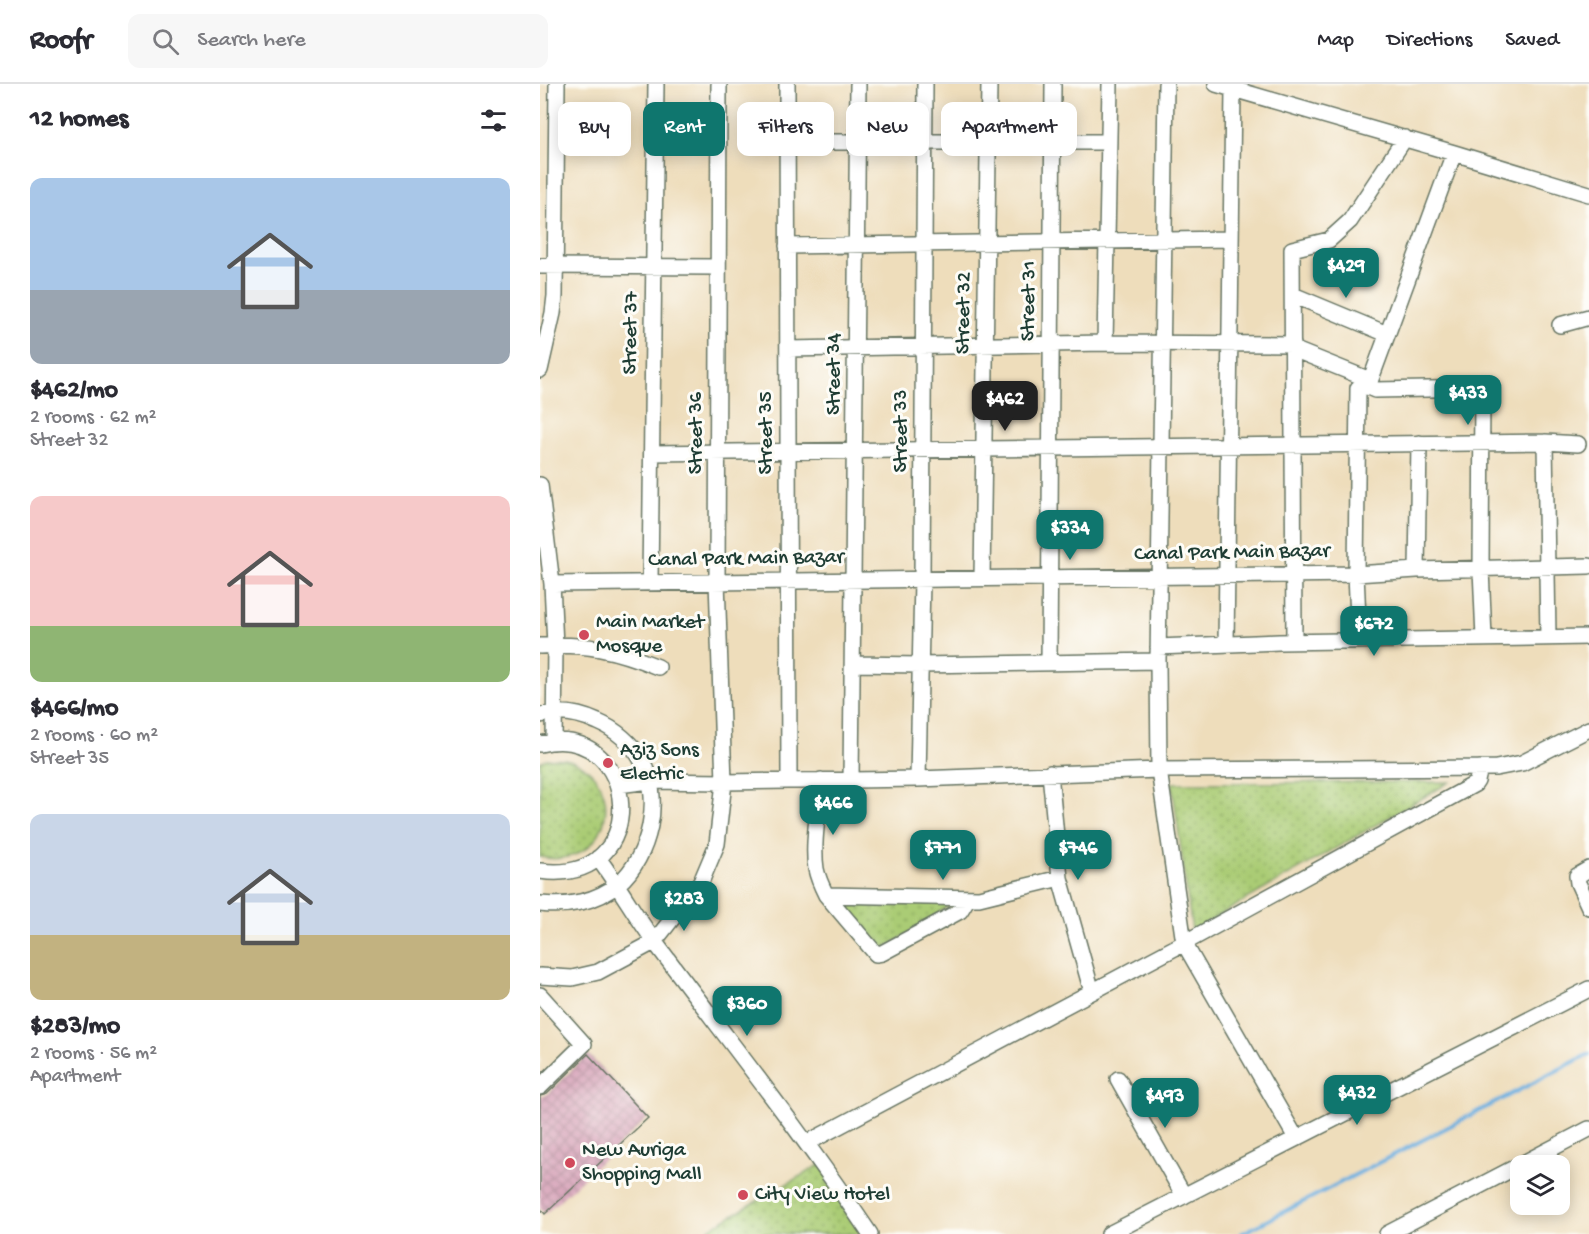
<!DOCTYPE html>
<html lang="en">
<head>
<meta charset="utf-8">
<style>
  body { margin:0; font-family:"Gochi Hand",sans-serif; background:#f7f7f7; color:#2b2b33; height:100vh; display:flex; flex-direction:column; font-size:22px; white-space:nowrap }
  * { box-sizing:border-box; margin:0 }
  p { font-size:20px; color:#7c7c81 }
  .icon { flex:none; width:33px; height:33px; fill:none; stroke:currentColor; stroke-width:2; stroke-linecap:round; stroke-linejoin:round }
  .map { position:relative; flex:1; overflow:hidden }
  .drawer { display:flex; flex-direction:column; background:#fff; width:540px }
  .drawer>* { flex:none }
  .banner { position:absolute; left:18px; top:18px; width:570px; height:54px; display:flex; gap:12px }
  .controls { position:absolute; left:970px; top:1071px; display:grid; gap:12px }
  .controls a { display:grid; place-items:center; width:60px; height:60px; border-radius:12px; background:#fff; box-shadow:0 3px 15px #0003; font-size:30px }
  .price { position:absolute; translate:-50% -51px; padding:0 14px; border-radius:12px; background:#0f766e; color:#fff; font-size:20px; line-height:39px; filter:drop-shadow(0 2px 3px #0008) }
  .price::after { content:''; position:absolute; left:50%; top:36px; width:18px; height:14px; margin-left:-9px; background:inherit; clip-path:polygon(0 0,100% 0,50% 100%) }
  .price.active { background:#222; color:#fff }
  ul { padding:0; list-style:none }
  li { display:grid; align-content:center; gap:12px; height:318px; padding:0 30px }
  li span { display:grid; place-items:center; height:186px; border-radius:12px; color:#555 }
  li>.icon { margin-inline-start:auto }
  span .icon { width:108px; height:108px; fill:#fffc; stroke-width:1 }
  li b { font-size:26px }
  h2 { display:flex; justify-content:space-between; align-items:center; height:72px; padding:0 30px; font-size:26px }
  .pill { padding:0 21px; border-radius:12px; background:#fff; box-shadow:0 3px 15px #0003; font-size:21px; line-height:54px }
  .pill.active { background:#0f766e; color:#fff }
  header { display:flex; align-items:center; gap:36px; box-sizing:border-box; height:84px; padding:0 30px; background:#fff; border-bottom:2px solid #e1e1e2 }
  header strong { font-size:28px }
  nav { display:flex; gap:33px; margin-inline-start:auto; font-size:21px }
  .search { width:420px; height:54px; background:#f7f7f7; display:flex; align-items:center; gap:15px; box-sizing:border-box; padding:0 21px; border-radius:12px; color:#7c7c81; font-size:22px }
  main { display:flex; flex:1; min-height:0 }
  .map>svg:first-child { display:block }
  .grass { fill:url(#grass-dots); stroke:#648454; stroke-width:1.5 }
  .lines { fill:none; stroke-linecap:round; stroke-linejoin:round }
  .stream { stroke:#6aafe0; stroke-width:4 }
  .building { fill:url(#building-cross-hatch) }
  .minor-casing { stroke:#677563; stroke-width:18 }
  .minor { stroke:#fff; stroke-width:15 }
  .poi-dot { fill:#d1495b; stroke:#fdfcf7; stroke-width:2 }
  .labels { text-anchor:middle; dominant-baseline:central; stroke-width:6; stroke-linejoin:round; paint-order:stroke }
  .street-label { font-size:21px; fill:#1f3d34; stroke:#fdfcf7 }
  .poi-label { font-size:21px; fill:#1f3d34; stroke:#fdfcf7; text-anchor:start }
</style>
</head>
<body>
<header>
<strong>Roofr</strong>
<div class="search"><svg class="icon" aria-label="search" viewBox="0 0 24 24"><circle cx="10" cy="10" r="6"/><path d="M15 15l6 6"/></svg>Search here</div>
<nav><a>Map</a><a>Directions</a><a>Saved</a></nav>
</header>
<main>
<section class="drawer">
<h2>12 homes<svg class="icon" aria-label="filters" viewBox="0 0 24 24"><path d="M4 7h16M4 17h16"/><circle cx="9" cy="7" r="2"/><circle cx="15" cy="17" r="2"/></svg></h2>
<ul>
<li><span style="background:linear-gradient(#a9c7e8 60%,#9aa5b1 0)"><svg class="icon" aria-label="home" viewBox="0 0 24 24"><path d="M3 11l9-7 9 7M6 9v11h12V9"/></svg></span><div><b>$462/mo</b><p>2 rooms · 62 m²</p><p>Street 32</p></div></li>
<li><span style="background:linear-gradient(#f6c9c9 70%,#8fb573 0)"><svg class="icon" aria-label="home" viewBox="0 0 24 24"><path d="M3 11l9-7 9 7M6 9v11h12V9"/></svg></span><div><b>$466/mo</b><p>2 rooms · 60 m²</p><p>Street 35</p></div></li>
<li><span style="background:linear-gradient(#c9d6e8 65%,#c2b280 0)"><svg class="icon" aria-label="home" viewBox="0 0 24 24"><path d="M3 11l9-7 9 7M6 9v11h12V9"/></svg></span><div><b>$283/mo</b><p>2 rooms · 56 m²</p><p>Apartment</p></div></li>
</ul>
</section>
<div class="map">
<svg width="1049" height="1150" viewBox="0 0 1049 1150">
  <defs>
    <pattern id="grass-dots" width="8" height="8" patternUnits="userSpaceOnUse" patternTransform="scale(1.5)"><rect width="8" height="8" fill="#aacc75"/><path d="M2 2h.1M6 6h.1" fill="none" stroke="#8aa761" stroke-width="1.8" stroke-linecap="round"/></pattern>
    <pattern id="building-cross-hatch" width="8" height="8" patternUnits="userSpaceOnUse" patternTransform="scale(1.5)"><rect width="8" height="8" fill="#d39ab2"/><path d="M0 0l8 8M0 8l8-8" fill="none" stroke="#ab7f92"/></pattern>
  </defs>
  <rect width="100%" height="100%" fill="#fdfcf7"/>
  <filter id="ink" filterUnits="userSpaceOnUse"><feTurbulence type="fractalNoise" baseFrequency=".0167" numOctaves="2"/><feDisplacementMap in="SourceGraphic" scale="12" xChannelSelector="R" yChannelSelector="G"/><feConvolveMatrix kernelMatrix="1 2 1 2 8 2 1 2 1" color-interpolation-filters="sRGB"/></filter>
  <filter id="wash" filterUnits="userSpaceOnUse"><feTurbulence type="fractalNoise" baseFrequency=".008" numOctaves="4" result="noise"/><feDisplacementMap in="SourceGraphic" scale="24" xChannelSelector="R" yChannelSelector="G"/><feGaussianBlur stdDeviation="1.35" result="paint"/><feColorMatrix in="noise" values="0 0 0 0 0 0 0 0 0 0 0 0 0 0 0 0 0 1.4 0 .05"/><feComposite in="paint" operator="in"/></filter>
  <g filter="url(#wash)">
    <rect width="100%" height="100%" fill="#edb"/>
    <!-- grass -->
    <path class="grass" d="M6,675C12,675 19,674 25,675C92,692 71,788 0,773V678Z
      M910,698L652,847L632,699Z
      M298,815L413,819L344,865L337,866Z
      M283,1079L330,1150H164L170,1144Z"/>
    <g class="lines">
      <!-- stream -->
      <path class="stream" d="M701,1150L1049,970"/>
    </g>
    <g id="blocks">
      <!-- building -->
      <path class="building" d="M48,970L108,1034L5,1130L0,1124V1012L7,1010Z"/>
    </g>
  </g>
  <g filter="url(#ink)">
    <use href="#blocks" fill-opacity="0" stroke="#677563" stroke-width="1.5"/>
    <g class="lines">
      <defs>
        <path id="minor" d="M247,0L249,697
          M626,0L618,577L619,686L644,859L756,1054
          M676,0L914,69L1049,110
          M247,58H569
          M247,162L691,155
          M0,182L178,183
          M753,211L847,250
          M1020,241L1049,233
          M565,259L570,0
          M248,265L565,259L753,260
          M753,265L830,296
          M0,286L13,229L15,212L17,0
          M828,303L835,306L942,304L941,485L944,554
          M1005,358L1008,553
          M112,369L1005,358L1038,360
          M0,401L12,500L15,561L14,658
          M877,486L879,359
          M442,495L449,0
          M110,498L116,0
          M12,500L816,490L877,486L1049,482
          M819,557L816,490L818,304L828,303L914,69
          M754,558L752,165L789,156L810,137L865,54
          M686,560L693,5
          M0,562C45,559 76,566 118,583
          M618,563L739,558L1049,553
          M509,578L513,0
          M314,580L380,581L618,577
          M0,631C21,626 39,629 58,638C75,645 93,660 102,677C123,714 110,773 78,800C57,818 27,823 0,820
          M0,660C100,635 115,803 0,787
          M510,689L520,794L552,908
          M378,695L382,495L385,0
          M281,696C279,724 272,759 276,785C278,795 282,803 286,811L336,870L342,869L420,827L428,814
          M311,696L318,0
          M78,701L110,697L184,698L378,695L619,686L956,684L982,679L1049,645
          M58,774C79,802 96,833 117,861C189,957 263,1050 330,1150
          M1049,785L1037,792L1038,799L1049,823
          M286,811L439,814L520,794
          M0,892L32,894L58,888L114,858L161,798L177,760L184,698L177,497L179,0
          M0,911L44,960L0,1003
          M578,995L644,1112
          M267,1059L644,859L935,700L937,697L940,684
          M569,1150L1049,905
          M847,1150L1049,1045"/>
      </defs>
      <!-- minor casing -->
      <use href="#minor" class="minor-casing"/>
      <!-- minor -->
      <use href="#minor" class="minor"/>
    </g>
  </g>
  <!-- markers -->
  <g class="poi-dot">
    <circle cx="44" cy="551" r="6"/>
    <circle cx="68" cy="679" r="6"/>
    <circle cx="30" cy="1079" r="6"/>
    <circle cx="203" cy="1111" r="6"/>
  </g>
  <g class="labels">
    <!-- street labels -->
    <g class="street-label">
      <text transform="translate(490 217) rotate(-89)">Street 31</text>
      <text transform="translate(425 229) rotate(-89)">Street 32</text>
      <text transform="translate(92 249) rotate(-89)">Street 37</text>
      <text transform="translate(295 290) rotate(-90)">Street 34</text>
      <text transform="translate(362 347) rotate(-90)">Street 33</text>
      <text transform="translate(157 349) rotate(-90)">Street 36</text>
      <text transform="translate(227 349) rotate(-90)">Street 35</text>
      <text transform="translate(692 470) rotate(-1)">Canal Park Main Bazar</text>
      <text transform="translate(206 476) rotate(-1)">Canal Park Main Bazar</text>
    </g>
    <!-- poi labels -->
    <g class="poi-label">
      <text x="56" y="539">Main Market<tspan x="56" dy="24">Mosque</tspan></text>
      <text x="80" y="667">Aziz Sons<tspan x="80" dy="24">Electric</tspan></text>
      <text x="42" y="1067">New Auriga<tspan x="42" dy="24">Shopping Mall</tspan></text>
      <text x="215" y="1111">City View Hotel</text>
    </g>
  </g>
</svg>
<div class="controls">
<a><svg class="icon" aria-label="layers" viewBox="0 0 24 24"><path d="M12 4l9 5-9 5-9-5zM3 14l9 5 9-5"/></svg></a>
</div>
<b class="price" style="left:806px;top:215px">$429</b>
<b class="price" style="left:928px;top:342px">$433</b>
<b class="price active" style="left:465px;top:348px">$462</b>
<b class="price" style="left:530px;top:477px">$334</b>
<b class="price" style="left:834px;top:573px">$672</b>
<b class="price" style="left:293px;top:752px">$466</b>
<b class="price" style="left:403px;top:797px">$771</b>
<b class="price" style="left:538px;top:797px">$746</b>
<b class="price" style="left:144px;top:848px">$283</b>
<b class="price" style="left:207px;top:953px">$360</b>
<b class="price" style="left:817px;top:1042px">$432</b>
<b class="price" style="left:625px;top:1045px">$493</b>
<div class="banner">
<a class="pill">Buy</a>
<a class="pill active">Rent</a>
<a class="pill">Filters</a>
<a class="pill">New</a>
<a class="pill">Apartment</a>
</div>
</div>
</main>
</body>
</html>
